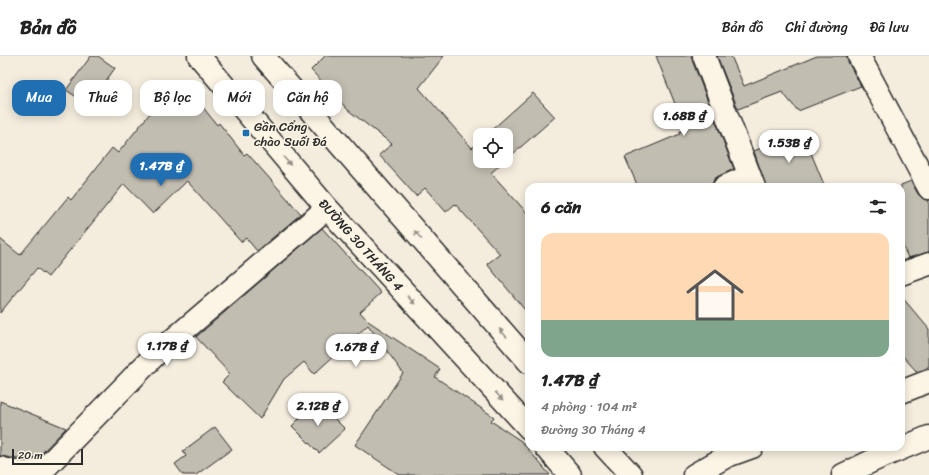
<!DOCTYPE html>
<html lang="vi">
<head>
<meta charset="utf-8">
<style>
  body { margin:0; font-family:Sriracha,sans-serif; background:#f2f2f2; color:#222; height:100vh; display:flex; flex-direction:column; font-size:15px; white-space:nowrap }
  * { box-sizing:border-box; margin:0 }
  p { font-size:13px; color:#767676 }
  .icon { flex:none; width:22px; height:22px; fill:none; stroke:currentColor; stroke-width:2; stroke-linecap:round; stroke-linejoin:round }
  .map { position:relative; flex:1; overflow:hidden }
  .panel { position:absolute; left:525px; top:127px; width:380px; height:268px; display:flex; flex-direction:column; background:#fff; border-radius:12px; box-shadow:0 2px 10px #0003 }
  .panel>* { flex:none }
  .guide { position:absolute; left:12px; top:24px; width:380px; height:36px; display:flex; gap:8px }
  .tools { position:absolute; left:473px; top:72px; display:grid; gap:8px }
  .tools a { display:grid; place-items:center; width:40px; height:40px; border-radius:8px; background:#fff; box-shadow:0 2px 10px #0003; font-size:20px }
  .scale { position:absolute; left:12px; bottom:10px; width:71px; box-sizing:border-box; padding-left:4px; border:2px solid #2b2b2b; border-top:0; font-size:11px; line-height:14px; white-space:nowrap; color:#2b2b2b; -webkit-text-stroke:3px #fcf5e5; paint-order:stroke }
  .price { position:absolute; translate:-50% -34px; padding:0 9px; border-radius:14px; background:#fff; color:#222; font-size:13px; line-height:26px; filter:drop-shadow(0 1px 2px #0008) }
  .price::after { content:''; position:absolute; left:50%; top:24px; width:12px; height:9px; margin-left:-6px; background:inherit; clip-path:polygon(0 0,100% 0,50% 100%) }
  .price.active { background:#1f6fb2; color:#fff }
  ul { padding:0; list-style:none }
  li { display:grid; align-content:center; gap:8px; height:212px; padding:0 16px }
  li+li { border-top:1px solid #e0e0e0 }
  li span { display:grid; place-items:center; height:124px; border-radius:12px; color:#555 }
  li>.icon { margin-inline-start:auto }
  span .icon { width:72px; height:72px; fill:#fffc; stroke-width:1 }
  li b { font-size:17px }
  h2 { display:flex; justify-content:space-between; align-items:center; height:48px; padding:0 16px; font-size:17px }
  .chip { padding:0 14px; border-radius:12px; background:#fff; box-shadow:0 2px 10px #0003; font-size:14px; line-height:36px }
  .chip.active { background:#1f6fb2; color:#fff }
  header { display:flex; align-items:center; gap:24px; box-sizing:border-box; height:56px; padding:0 20px; background:#fff; border-bottom:1px solid #e0e0e0 }
  header strong { font-size:19px }
  nav { display:flex; gap:22px; margin-inline-start:auto; font-size:14px }
  .map>svg:first-child { display:block }
  .building { fill:#c2bdb1; stroke:#2b2b2b }
  .lines { fill:none; stroke-linecap:round; stroke-linejoin:round }
  .street-casing { stroke:#2b2b2b; stroke-width:25 }
  .primary-casing { stroke:#2b2b2b; stroke-width:25 }
  .street { stroke:#fcf5e5; stroke-width:22 }
  .primary { stroke:#fcf5e5; stroke-width:22 }
  .oneway { fill:#949088 }
  .poi-dot { fill:#1f6fb2; stroke:#fcf5e5; stroke-width:1.5 }
  .labels { text-anchor:middle; dominant-baseline:central; stroke-width:3; stroke-linejoin:round; paint-order:stroke }
  .poi-label { font-size:13px; fill:#2b2b2b; stroke:#fcf5e5; text-anchor:start }
  .street-label { font-size:13px; fill:#2b2b2b; stroke:#fcf5e5 }
</style>
</head>
<body>
<header>
<strong>Bản đồ</strong>
<nav><a>Bản đồ</a><a>Chỉ đường</a><a>Đã lưu</a></nav>
</header>
<div class="map">
<svg width="929" height="419" viewBox="0 0 929 419">
  <rect width="100%" height="100%" fill="#f4edde"/>
  <filter id="ink" filterUnits="userSpaceOnUse"><feTurbulence type="fractalNoise" baseFrequency=".025" numOctaves="2"/><feDisplacementMap in="SourceGraphic" scale="8" xChannelSelector="R" yChannelSelector="G"/><feConvolveMatrix kernelMatrix="1 2 1 2 8 2 1 2 1" color-interpolation-filters="sRGB"/></filter>
  <g filter="url(#ink)">
    <!-- building -->
    <path class="building" d="M91,0H98L115,12L89,49L66,34Z
      M325,0H444L419,32L472,92L480,84V105H504L491,117L529,159V259L487,208L500,198L455,148L446,156L425,132L416,140L379,99L392,88L348,54L311,14Z
      M656,0H692V4L734,113L719,120L714,123L712,131H638L625,101L680,78L679,76L685,73Z
      M717,0H731L744,30L817,0H847L848,6L861,30L798,55L782,36L738,53Z
      M183,26L217,69L219,67L244,99L247,97L301,158L257,195L246,182L241,186L187,125L153,158L124,128L48,221L37,212L0,257V183L20,199L68,141L71,144L112,92L118,97L163,41Z
      M533,37L555,61L506,104V79H486Z
      M802,75L825,131H766L754,95Z
      M911,125L918,138L923,143L929,144V196L908,202L901,186V129Z
      M322,172L381,237L360,256L368,265L440,313L435,321L494,361L491,365L521,385L550,419H400L355,389L403,317L368,269L314,318L304,306L284,323L260,363L222,326L230,318L196,281Z
      M901,240L929,273V310L925,313L917,316L901,298Z
      M0,345L66,372L38,401L23,404L0,400Z
      M317,345L345,373L319,397L292,370Z
      M215,371L232,393L196,419H183L175,408L186,400L183,395Z"/>
    <g class="lines">
      <defs>
        <path id="street" d="M704,0L754,131
          M859,0L929,132
          M724,131L749,120
          M901,218L929,208
          M0,412C19,418 26,419 45,412L155,299L327,152"/>
        <path id="primary" d="M199,0L327,152L529,372
          M263,0L529,306
          M901,336L929,325
          M546,391L570,419
          M605,391L631,419
          M694,419L727,400L752,391
          M843,419L874,404L929,381"/>
      </defs>
      <!-- street casing -->
      <use href="#street" class="street-casing"/>
      <!-- primary casing -->
      <use href="#primary" class="primary-casing"/>
      <!-- street -->
      <use href="#street" class="street"/>
      <!-- primary -->
      <use href="#primary" class="primary"/>
    </g>
    <!-- one-way arrows -->
    <defs><path id="oneway-solid" d="M-6-.8H1V-3.2L6.5 0L1 3.2V.8H-6Z"/></defs>
    <g class="oneway">
      <use href="#oneway-solid" transform="translate(287 105) rotate(50)"/>
      <use href="#oneway-solid" transform="translate(418 179) rotate(-131)"/>
      <use href="#oneway-solid" transform="translate(411 244) rotate(47)"/>
      <use href="#oneway-solid" transform="translate(503 277) rotate(-131)"/>
      <use href="#oneway-solid" transform="translate(499 340) rotate(47)"/>
    </g>
  </g>
  <!-- markers -->
  <rect class="poi-dot" x="242" y="73" width="8" height="8" rx="2"/>
  <g class="labels">
    <!-- poi labels -->
    <g class="poi-label">
      <text x="254" y="70">Gần Cổng<tspan x="254" dy="15">chào Suối Đá</tspan></text>
    </g>
    <!-- street labels -->
    <g class="street-label">
      <text transform="translate(361 189) rotate(48)">ĐƯỜNG 30 THÁNG 4</text>
    </g>
  </g>
</svg>
<div class="tools">
<a><svg class="icon" aria-label="locate" viewBox="0 0 24 24"><circle cx="12" cy="12" r="6"/><path d="M12 2v4M12 18v4M2 12h4M18 12h4"/></svg></a>
</div>
<div class="scale">20 m</div>
<b class="price" style="left:684px;top:81px">1.68B ₫</b>
<b class="price" style="left:789px;top:108px">1.53B ₫</b>
<b class="price active" style="left:161px;top:131px">1.47B ₫</b>
<b class="price" style="left:167px;top:311px">1.17B ₫</b>
<b class="price" style="left:356px;top:312px">1.67B ₫</b>
<b class="price" style="left:318px;top:371px">2.12B ₫</b>
<div class="guide">
<a class="chip active">Mua</a>
<a class="chip">Thuê</a>
<a class="chip">Bộ lọc</a>
<a class="chip">Mới</a>
<a class="chip">Căn hộ</a>
</div>
<section class="panel">
<h2>6 căn<svg class="icon" aria-label="filters" viewBox="0 0 24 24"><path d="M4 7h16M4 17h16"/><circle cx="9" cy="7" r="2"/><circle cx="15" cy="17" r="2"/></svg></h2>
<ul>
<li><span style="background:linear-gradient(#ffd9b3 70%,#7fa58c 0)"><svg class="icon" aria-label="home" viewBox="0 0 24 24"><path d="M3 11l9-7 9 7M6 9v11h12V9"/></svg></span><div><b>1.47B ₫</b><p>4 phòng · 104 m²</p><p>Đường 30 Tháng 4</p></div></li>
</ul>
</section>
</div>
</body>
</html>
